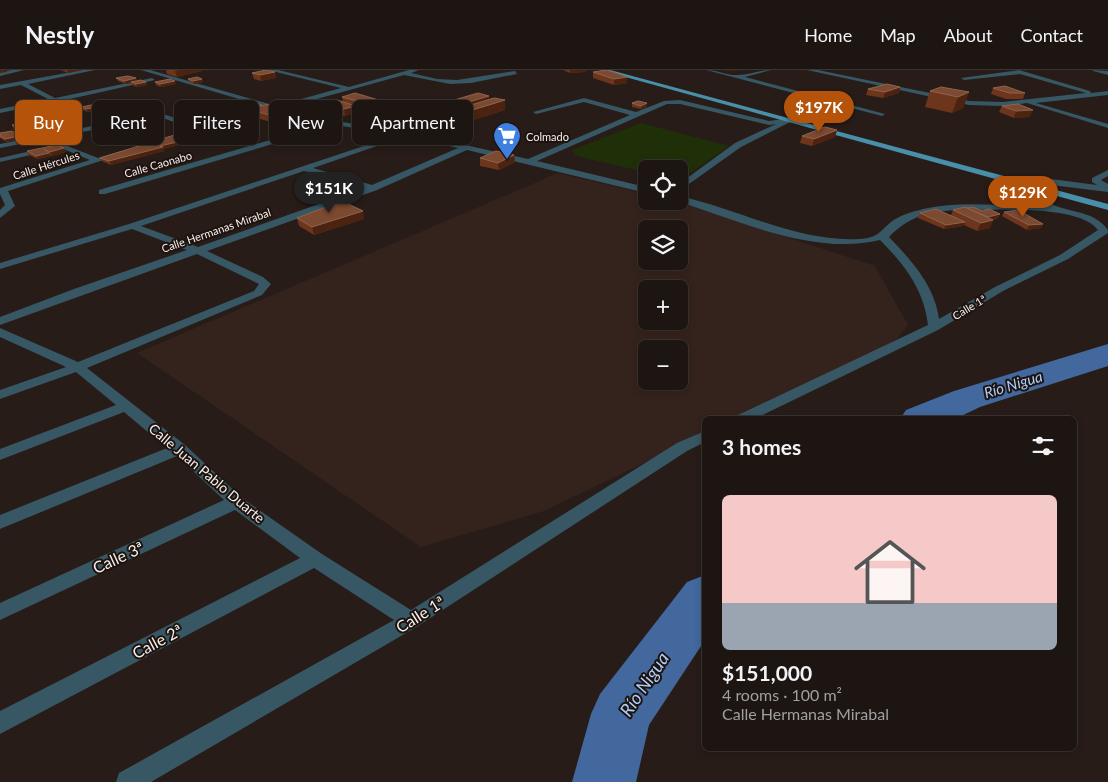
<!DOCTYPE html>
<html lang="en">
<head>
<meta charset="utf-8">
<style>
  body { margin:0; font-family:Lato,sans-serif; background:#251e1b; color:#f1f3f6; height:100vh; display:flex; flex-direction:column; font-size:19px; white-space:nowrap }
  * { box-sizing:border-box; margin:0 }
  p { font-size:16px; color:#a09f9f }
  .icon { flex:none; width:28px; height:28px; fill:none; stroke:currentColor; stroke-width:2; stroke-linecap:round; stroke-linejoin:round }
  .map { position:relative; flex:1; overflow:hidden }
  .details { position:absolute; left:702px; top:346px; width:375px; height:335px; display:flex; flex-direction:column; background:#1d1512; border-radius:8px; box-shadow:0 2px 8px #0003,0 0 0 1px #3b3432 }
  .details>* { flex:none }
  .top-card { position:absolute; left:15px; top:30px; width:475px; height:45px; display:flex; gap:10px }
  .buttons { position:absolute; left:638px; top:90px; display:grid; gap:10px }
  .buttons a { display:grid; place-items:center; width:50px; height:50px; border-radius:8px; background:#1d1512; box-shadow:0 2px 8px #0003,0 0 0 1px #3b3432; font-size:25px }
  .price { position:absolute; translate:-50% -42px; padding:0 11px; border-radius:18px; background:#b45309; color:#fff; font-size:16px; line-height:32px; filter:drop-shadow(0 1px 2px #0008) }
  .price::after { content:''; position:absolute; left:50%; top:30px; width:15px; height:11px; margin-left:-8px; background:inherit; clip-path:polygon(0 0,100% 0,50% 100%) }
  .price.active { background:#222; color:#fff }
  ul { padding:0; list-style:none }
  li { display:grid; align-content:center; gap:10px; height:265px; padding:0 20px }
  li+li { border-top:1px solid #3b3432 }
  li span { display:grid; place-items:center; height:155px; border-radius:8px; color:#555 }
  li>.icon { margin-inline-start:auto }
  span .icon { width:90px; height:90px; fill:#fffc; stroke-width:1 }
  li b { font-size:21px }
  h2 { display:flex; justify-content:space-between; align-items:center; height:60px; padding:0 20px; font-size:21px }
  .chip { padding:0 18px; border-radius:8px; background:#1d1512; box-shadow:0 2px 8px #0003,0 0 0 1px #3b3432; font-size:18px; line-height:45px }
  .chip.active { background:#b45309; color:#fff }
  header { display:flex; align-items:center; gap:30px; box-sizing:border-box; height:70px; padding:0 25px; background:#1d1512; border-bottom:1px solid #3b3432 }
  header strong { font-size:24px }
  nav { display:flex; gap:28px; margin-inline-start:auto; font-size:18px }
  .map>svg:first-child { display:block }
  .built { fill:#34231c; fill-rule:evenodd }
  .green { fill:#1f3009 }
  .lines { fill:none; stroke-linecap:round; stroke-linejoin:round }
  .river { fill:#42689d; fill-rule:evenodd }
  .minor { fill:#375764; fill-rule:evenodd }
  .major { fill:#488fa9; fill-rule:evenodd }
  .wall { fill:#6d351b }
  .shaded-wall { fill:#4b2310 }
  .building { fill:#7c4931; stroke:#8f634e }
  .labels { text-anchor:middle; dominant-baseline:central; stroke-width:4; stroke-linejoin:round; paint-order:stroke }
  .far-poi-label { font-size:11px; fill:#f7efec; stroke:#1d130f; text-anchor:start }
  .far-street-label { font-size:11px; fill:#f7efec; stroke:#1d130f }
  .street-label { font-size:14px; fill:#f7efec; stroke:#1d130f }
  .water-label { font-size:15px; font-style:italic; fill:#aecffe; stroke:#1d130f }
  .near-street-label { font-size:16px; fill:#f7efec; stroke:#1d130f }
  .near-water-label { font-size:18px; font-style:italic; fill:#aecffe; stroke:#1d130f }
</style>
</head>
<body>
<header>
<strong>Nestly</strong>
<nav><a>Home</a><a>Map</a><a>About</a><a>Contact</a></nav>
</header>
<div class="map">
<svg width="1108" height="712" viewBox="0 0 1108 712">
  <rect width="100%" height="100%" fill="#271c18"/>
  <!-- built -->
  <path class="built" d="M558,103L646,124V131L683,133L875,196L908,255L893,274L737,349H705V364L544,441L421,477L137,283ZM646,159H679V191H646ZM646,219H679V251H646ZM646,279H679V311H646Z"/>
  <!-- green -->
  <path class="green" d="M641,53L729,76L680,110L679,99H646V102L576,86L572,80Z"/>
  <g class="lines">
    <!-- river -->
    <path class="river" d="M1108,274V296L980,337L955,349H900L906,340L954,321Z
      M705,505V570L649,655L636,712H572L591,644L600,624L687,512Z"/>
    <!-- minor -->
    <path class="minor" d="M12,0H24L0,6V2Z
      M83,0H95L28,14L55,28L152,8L155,10L61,31L78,40L79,41L76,43L54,32L0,43V39L48,29L21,15L0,19V15Z
      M141,0H150L276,36L341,18L268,0H278L349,17L409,0H419L411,3L437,9L457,10L515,1L517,4L471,13L450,14L404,5L284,38L336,51L407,62L528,89L630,45L584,32L536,44L533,42L584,28L636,42L664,31L680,30L769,51L790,48L794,50L741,77L679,121V114L735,73L776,54L769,55L680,34H667L537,91L646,117V123L467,80L377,120L207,181L263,207L271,214L262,225L87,298L185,375L242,428L322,484L411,540L677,373L705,361V372L687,381L418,556L151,712H116L119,703L394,550L314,498L0,664V641L300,488L235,440L0,550V533L224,430L177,386L0,459V445L167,378L124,342L0,390V379L116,335L76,302L0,329V320L66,297L0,267V258L78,292L254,221L259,214L197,184L0,255V247L74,219L187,180L132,159L0,199V193L129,154L397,65L336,55L105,124H99V120L328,53L273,39ZM406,66L458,78L372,115L313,98ZM304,101L364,118L198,177L141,156Z
      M706,0C717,0 728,6 738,5C749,5 760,0 771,0L745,7L885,44L882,46Z
      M807,0H818L969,31L1003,32L1086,23L1020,4L964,10L961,8L1019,0L1090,21L1091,23L1108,21V25L1036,33L1108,54V58L1027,33L1003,36L969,35Z
      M1092,0L1108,1V5L1093,1Z
      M154,44L166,45L201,56L243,44L246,46L198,61L163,48H154L0,78V74Z
      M62,74L98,88L121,81L125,83L8,121L15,136L0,148V140L5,135L0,124V118L90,90L61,78L0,92V88Z
      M1108,100V106L1101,110L1108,114V122L1051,115H1027C1035,124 1045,131 1056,136C1075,143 1095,142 1108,160V163L1068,189L1003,221L938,260L754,349H734L736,346L928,255C924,220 905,195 880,170C815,186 739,151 677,131H679V126C739,139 796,172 859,169C878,168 879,162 891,152C900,145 912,142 923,139C962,130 1001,137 1040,135L1027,125L1016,113L1017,111L1051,109L1097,115L1092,112V108ZM971,140C1001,140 1080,135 1098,160L1060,185L995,217L939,249C935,216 911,190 889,167C913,142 937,140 971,140Z"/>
    <!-- major -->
    <path class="major" d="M600,0H610L1108,134V140Z"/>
  </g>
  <!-- wall -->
  <path class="wall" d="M61,0H82L68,3Z
    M166,0H202V1L177,7L167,4Z
    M563,0H586L585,2L570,3Z
    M275,2L276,8L261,11L254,9L252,3Z
    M593,2L627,7V13L614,15L593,8Z
    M116,8H136L137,11L146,12L147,15L137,17L132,15L131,13L126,14L118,11Z
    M188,9H202L203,12L194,14L189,12Z
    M155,12L176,14L161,17L156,15Z
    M900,17L899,23L883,28L866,25L868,19Z
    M993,18L1025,23L1023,29H1006L991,24Z
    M930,21L969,22L963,38L952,43L925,37Z
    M342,27L389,33L390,39L377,43L356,37L357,42L345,46L326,40L325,34L343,32Z
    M490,29L505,30V40L448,58L421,50L420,40Z
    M632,33H647V37L641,39L632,37Z
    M262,35L290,39L291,45L271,52L253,47L254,48L246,50L253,52L254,55L243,58L225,53L224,50L222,51L218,50L219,51L204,56L193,53L192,49L211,46L210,44L238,47V46L249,43V42L243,44L233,42L232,39Z
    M1002,36L1030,47L1014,48L999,42Z
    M82,37L111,38L87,42L83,40Z
    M411,40L412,46L411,47V48L388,56L375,53L374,46Z
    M97,45H120L121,49L106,52L98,48Z
    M12,55L41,57L44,64L26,68L15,62Z
    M325,55L344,58L334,61L325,58Z
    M225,60L187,73L163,79L164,81L111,95L102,91L100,88Z
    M837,60L835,67L812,76L800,73L802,66Z
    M0,63L20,66L21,69L7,72L0,68Z
    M64,78L66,82L52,86L50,85L51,86L38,89L29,85L27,81Z
    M514,85L515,92L499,100L480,96V88Z
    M967,138L1000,144L998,148L993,150L990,158L977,161L964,155V156L944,159L918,148L920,143L951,145L953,140Z
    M1004,142L1043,154L1041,158L1027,160L1002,146Z
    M297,148L364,149L314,165L299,156Z"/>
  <!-- shaded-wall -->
  <path class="shaded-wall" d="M0,0H6L7,2L0,3Z
    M67,0H82L68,3Z
    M180,0H202V1L177,7L175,1Z
    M570,0H586L585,2L570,3Z
    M725,0H742L725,1Z
    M275,2L276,8L261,11L260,5Z
    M627,7V13L614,15V9Z
    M136,8L137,11L131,12V13L126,14L124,11Z
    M202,9L203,12L194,14L193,11Z
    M175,11L176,14L161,17L160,14Z
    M146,12L147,15L137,17L136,14Z
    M900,17L899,23L883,28L885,22Z
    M969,22L963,38L952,43L958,27Z
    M489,26L490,35L505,30V40L448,58L447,48L442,40Z
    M389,33L390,39L377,43L376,36Z
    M647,33V37L641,39V36Z
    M109,35L111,38L87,42L86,39Z
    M262,35L263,38L248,39L249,42L243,44L242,41Z
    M356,36L357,42L345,46L344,39Z
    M290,39L291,45L271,52L269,45Z
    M411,40L412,46L411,47V48L388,56L387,50Z
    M1033,40L1030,47L1014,48L1016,41Z
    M235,43L236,47L224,49V50L222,51L221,47Z
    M253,44L254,48L244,50L243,47Z
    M120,45L121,49L106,52L105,49Z
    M218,48L219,51L204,56L203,52Z
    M253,52L254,55L243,58L242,55Z
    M343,54L344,58L334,61L333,57Z
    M224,56L225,60L187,73L163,79L164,81L111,95L109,91Z
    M41,57L44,64L26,68L22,61Z
    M837,60L835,67L812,76L814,69Z
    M20,66L21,69L7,72L5,69Z
    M64,78L66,82L52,86L50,82Z
    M49,83L51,86L38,89L36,86Z
    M514,85L515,92L499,100L498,93Z
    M363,141L364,149L314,165L312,157Z
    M1000,144L998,148L981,152L983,148Z
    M993,150L990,158L977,161L981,153Z
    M965,152L964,156L944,159L946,155Z
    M1043,154L1041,158L1027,160L1029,155Z"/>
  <!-- building -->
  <path class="building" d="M266,0L275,2L260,5L252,3Z
    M607,0L627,7L614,9L593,2Z
    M128,6L136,8L124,11L116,8Z
    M197,7L202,9L193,11L188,9Z
    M170,9L175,11L160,14L155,12Z
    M141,10L146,12L136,14L131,12Z
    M887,14L900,17L885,22L868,19Z
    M1005,16L1025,23H1009L993,18Z
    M941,17L969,22L958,27L930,21Z
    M355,23L389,33L376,36L342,27Z
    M478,23L489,26L442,40L448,42L494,28L505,30L447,48L420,40Z
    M337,30L356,36L344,39L325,34Z
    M638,31L647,33L641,36L632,33Z
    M105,32L109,35L86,39L82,37Z
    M253,32L262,35L242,41L232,39Z
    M272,34L290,39L269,45L248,39L265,35Z
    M1018,34L1033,40L1016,41L1002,36Z
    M397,39L411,40L407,41L410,42L387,50L374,46Z
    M112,41L120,45L105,49L97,45Z
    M224,41L235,43L221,47L210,44Z
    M248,43L253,44L243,47L238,46Z
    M206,45L218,48L203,52L192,49Z
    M235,46L253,52L242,55L224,49Z
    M30,52L41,57L22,61L12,55Z
    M213,53L224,56L186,70L160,76L163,77L109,91L100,88Z
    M329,53L343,54L333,57L325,55Z
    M825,57L837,60L814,69L802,66Z
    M12,61L20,66L5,69L0,66V63Z
    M57,75L64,78L50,82L44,79L49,83L36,86L27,81Z
    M496,81L514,85L498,93L480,88Z
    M342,131L363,141L312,157L297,148Z
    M965,137L993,150L981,153L953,140Z
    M973,137L982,141L989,139L1000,144L988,147L967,138Z
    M936,139L965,152L946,155L920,143Z
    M1018,140L1043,154L1029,155L1004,142Z"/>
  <!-- icons -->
  <defs>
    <symbol id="supermarket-pin" viewBox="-11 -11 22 30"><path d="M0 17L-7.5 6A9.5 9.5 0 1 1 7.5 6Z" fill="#3f7fe0" stroke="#1d130f"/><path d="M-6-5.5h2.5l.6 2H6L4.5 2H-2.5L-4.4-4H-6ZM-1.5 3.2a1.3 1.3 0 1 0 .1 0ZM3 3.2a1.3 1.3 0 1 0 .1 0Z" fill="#fff"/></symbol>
  </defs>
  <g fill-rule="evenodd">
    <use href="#supermarket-pin" x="491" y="50" width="32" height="43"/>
  </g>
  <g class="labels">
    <!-- far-poi labels -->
    <g class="far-poi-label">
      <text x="526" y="66">Colmado</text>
    </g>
    <!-- far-street labels -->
    <g class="far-street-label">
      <text transform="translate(158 94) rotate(-16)">Calle Caonabo</text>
      <text transform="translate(46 95) rotate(-18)">Calle Hércules</text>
      <text transform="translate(216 160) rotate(-19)">Calle Hermanas Mirabal</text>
      <text transform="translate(969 237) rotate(-31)">Calle 1ª</text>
    </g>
    <!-- street labels -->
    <g class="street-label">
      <text transform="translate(207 403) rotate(40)">Calle Juan Pablo Duarte</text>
    </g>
    <!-- water labels -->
    <g class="water-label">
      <text transform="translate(1013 314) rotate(-17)">Río Nigua</text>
    </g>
    <!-- near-street labels -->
    <g class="near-street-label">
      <text transform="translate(118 487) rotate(-25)">Calle 3ª</text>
      <text transform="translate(420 544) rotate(-32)">Calle 1ª</text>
      <text transform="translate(157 571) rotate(-28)">Calle 2ª</text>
    </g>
    <!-- near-water labels -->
    <g class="near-water-label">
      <text transform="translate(644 614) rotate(-56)">Río Nigua</text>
    </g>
  </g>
</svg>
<div class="buttons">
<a><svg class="icon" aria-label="locate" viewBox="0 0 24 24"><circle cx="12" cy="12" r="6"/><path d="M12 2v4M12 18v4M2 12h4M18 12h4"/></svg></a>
<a><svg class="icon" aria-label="layers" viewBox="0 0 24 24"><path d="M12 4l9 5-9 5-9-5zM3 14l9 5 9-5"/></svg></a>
<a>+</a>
<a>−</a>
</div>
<b class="price" style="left:819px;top:63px">$197K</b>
<b class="price active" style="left:329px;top:144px">$151K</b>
<b class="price" style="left:1023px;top:148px">$129K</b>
<div class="top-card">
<a class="chip active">Buy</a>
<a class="chip">Rent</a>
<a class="chip">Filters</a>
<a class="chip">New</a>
<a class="chip">Apartment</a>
</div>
<section class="details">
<h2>3 homes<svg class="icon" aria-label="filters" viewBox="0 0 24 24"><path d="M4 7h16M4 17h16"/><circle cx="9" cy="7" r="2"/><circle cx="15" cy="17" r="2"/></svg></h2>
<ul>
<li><span style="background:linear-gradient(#f6c9c9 70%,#9aa5b1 0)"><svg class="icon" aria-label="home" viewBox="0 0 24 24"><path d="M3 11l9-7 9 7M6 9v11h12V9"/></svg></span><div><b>$151,000</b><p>4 rooms · 100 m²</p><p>Calle Hermanas Mirabal</p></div></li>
</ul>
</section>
</div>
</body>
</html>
